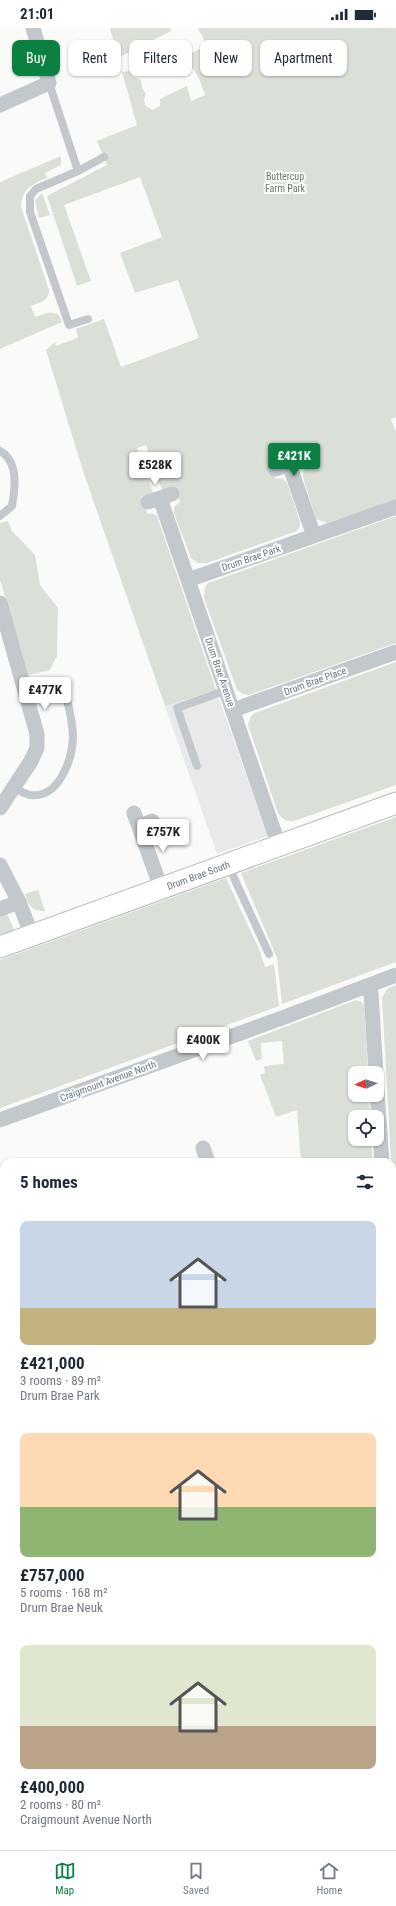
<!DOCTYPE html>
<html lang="en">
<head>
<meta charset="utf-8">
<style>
  body { margin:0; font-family:"Roboto Condensed",sans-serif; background:#f2f2f3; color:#1f2937; height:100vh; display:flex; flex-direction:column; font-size:15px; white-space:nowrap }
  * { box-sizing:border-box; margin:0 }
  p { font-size:13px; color:#747a83 }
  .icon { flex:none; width:22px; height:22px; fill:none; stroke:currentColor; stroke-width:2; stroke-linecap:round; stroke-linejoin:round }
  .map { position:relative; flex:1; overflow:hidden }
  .side { position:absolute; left:0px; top:1130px; width:396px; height:692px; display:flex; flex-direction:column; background:#fff; border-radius:12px 12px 0 0; box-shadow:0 1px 3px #0004 }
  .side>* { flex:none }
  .banner { position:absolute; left:12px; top:12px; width:372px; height:36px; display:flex; gap:8px }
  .needle { width:26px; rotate:266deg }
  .controls { position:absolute; left:348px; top:1038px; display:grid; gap:8px }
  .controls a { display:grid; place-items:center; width:36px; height:36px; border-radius:8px; background:#fff; box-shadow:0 1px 3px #0004; font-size:20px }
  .price { position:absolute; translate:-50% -34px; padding:0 9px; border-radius:4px; background:#fff; color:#222; font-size:13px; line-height:26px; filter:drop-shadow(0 1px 2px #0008) }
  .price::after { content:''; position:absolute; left:50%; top:24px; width:12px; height:9px; margin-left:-6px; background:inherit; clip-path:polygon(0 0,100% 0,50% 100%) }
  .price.selected { background:#0b8043; color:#fff }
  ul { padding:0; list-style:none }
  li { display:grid; align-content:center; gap:8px; height:212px; padding:0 20px }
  li span { display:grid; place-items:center; height:124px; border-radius:8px; color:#555 }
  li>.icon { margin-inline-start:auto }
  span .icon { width:72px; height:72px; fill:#fffc; stroke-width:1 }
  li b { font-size:17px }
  h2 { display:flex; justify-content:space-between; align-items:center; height:48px; padding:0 20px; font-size:17px }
  .pill { padding:0 14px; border-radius:8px; background:#fff; box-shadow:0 1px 3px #0004; font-size:14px; line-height:36px }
  .pill.selected { background:#0b8043; color:#fff }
  .status { display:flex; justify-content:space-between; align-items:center; height:28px; padding:0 20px; background:#fff; direction:ltr }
  .status svg { height:11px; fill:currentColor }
  .menu { display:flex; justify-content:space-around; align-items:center; height:56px; border-top:1px solid #e0e1e3; background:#fff; font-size:11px; color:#747a83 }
  .menu a { display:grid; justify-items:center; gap:2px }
  .menu .selected { color:#0b8043 }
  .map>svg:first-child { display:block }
  .built { fill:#e8e9e9 }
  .green { fill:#dadfd7 }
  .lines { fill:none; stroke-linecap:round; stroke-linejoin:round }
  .secondary-casing { stroke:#b3babf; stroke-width:23 }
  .lane { stroke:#c3c8cc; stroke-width:8 }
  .street { stroke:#c3c8cc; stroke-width:15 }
  .secondary { stroke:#fff; stroke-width:21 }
  .labels { text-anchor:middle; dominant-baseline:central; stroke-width:4; stroke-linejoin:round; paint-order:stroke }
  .park-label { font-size:10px; fill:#687a64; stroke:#fff }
  .street-label { font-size:10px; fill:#657683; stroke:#fff }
</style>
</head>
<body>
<div class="status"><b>21:01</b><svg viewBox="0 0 49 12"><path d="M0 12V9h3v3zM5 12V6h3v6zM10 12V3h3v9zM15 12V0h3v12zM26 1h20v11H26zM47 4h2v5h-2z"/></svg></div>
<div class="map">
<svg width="396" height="1822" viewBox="0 0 396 1822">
  <rect width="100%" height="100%" fill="#fafaf8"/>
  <!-- built -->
  <path class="built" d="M216,662L268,808L217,826L165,678Z
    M117,1818H190L192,1822H119Z"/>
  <!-- green -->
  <path class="green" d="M110,0H170L171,3L118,30Z
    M200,0H396V389L391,391L396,404V472L327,495L316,491L303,449V443L309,438L302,423L270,435L275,451L282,450L287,455L300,493V498L297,503L207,535H198L191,530L174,485V479L180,474L174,458L162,462L146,417L137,420L153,465L141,469L147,485L154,486L157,488L216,662L165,678L83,443L46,322L55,314L56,318L78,310L76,301L104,291L121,339L199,310L178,252L135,265L120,225L162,209L140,149L64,177L91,253L77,258L47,168L107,137L97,113L137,97L122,44L129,43L132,48L141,52L142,60L146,66L144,72L145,77L152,82L160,78V71L187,58L191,73L205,67C201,54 194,36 181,30L202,20L204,11L198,1Z
    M61,128V137L45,145L47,150C32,156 22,161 21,179L49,262C49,273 41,274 31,278L35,289C45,286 50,282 59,287L62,294L0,321V154Z
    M42,165L50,187L39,190L35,172Z
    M396,488V615L249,667L243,666L237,662L204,570L205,559L208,555Z
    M8,493L12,503L35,527L40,557L58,580L57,628L50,642L28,647L0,552V495Z
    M396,634V757L294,793C287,794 282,791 278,785L248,697L251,688L255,685Z
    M396,789V934L282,976L277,930L241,845Z
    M226,850L259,921L265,939L274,936L279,978L0,1080V932Z
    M38,862L45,883C32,884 28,877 25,866Z
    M7,885L15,904L0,910V888Z
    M396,957V1221L382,970L387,961Z
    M356,972L362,974L364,978L368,1045H355V1067H369L370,1089H355V1111H371L373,1134H301L297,1082L276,1089L260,1047L265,1045L264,1038L284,1036L282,1013L261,1015L262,1031L256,1033L248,1013Z"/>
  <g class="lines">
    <defs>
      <g id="secondary">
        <path id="s1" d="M0,919L396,775"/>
        <path d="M68,1822L71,1818"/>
      </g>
    </defs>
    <!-- secondary casing -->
    <use href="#secondary" class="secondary-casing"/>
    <!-- lane -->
    <path class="lane" d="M49,55L78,143
      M88,291L69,297L30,184V168L36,161L78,143L104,129
      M0,423C19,433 15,461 12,478L0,488
      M197,738L177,680L227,662
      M13,760C19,762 25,766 30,767C59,771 72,732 73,709C73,695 69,680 66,667C51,655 42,660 25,662
      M228,837L269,926
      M0,1604L4,1608"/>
    <!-- street -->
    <path class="street" d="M0,77L49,55L33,0
      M289,436L314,508
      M275,441L303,432
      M160,470L279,818
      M148,474L172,466
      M188,552L396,479
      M0,575L37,706V720L31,733L0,780
      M233,682L396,624
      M134,785L161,860
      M139,799L152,793
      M0,837L19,874L32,908
      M0,881L19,874
      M368,958L371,965L376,1045
      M377,1063L382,1134
      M0,1092L282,990L396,947
      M203,1120L208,1134
      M0,1298L4,1302
      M392,1299L396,1368
      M0,1354L4,1352
      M392,1414L396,1413
      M0,1512L4,1511
      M0,1522L4,1532
      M0,1547L4,1543
      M392,1727L396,1725
      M196,1818L197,1822
      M335,1818L337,1822
      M37,1822L41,1818"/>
    <!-- secondary -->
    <use href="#secondary" class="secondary"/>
  </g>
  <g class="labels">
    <!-- park labels -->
    <g class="park-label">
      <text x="285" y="148">Buttercup<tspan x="285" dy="12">Farm Park</tspan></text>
    </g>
    <!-- street labels -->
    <g class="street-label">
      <text transform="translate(251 530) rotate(-19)">Drum Brae Park</text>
      <text transform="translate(220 644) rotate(71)">Drum Brae Avenue</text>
      <text transform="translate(315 653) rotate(-20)">Drum Brae Place</text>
      <text stroke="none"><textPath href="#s1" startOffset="211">Drum Brae South</textPath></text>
      <text transform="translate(108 1053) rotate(-20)">Craigmount Avenue North</text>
    </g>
  </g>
</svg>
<div class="controls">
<a><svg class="needle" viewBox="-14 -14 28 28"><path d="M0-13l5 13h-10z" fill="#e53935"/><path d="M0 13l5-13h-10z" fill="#747a83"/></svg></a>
<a><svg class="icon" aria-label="locate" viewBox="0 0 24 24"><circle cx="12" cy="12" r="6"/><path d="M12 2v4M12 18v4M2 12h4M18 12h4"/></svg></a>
</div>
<b class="price selected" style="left:294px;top:449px">£421K</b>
<b class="price" style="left:155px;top:458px">£528K</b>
<b class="price" style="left:45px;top:683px">£477K</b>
<b class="price" style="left:163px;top:825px">£757K</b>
<b class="price" style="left:203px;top:1033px">£400K</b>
<div class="banner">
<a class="pill selected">Buy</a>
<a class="pill">Rent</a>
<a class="pill">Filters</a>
<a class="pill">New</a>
<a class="pill">Apartment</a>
</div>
<section class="side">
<h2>5 homes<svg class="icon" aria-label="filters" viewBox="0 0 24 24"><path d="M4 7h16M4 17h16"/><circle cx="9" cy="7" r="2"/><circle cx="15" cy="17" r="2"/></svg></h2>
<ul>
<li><span style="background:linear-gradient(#c9d6e8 70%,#c2b280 0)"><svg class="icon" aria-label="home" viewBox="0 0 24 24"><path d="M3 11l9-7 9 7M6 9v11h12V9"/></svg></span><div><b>£421,000</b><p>3 rooms · 89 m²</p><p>Drum Brae Park</p></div></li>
<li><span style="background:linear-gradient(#ffd9b3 60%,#8fb573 0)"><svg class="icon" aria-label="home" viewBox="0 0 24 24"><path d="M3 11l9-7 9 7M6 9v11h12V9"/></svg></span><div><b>£757,000</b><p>5 rooms · 168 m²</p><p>Drum Brae Neuk</p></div></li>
<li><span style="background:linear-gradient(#dfe7d0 65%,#b9a48a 0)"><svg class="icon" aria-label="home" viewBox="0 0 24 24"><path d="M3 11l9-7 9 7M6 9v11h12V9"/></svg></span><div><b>£400,000</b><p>2 rooms · 80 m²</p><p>Craigmount Avenue North</p></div></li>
</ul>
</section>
</div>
<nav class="menu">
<a class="selected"><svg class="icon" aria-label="map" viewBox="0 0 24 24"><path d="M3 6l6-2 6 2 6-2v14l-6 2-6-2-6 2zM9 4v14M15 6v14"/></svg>Map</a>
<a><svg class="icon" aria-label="saved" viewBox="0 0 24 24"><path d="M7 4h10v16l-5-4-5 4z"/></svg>Saved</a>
<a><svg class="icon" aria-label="home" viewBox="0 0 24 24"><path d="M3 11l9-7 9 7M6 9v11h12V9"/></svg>Home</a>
</nav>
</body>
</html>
